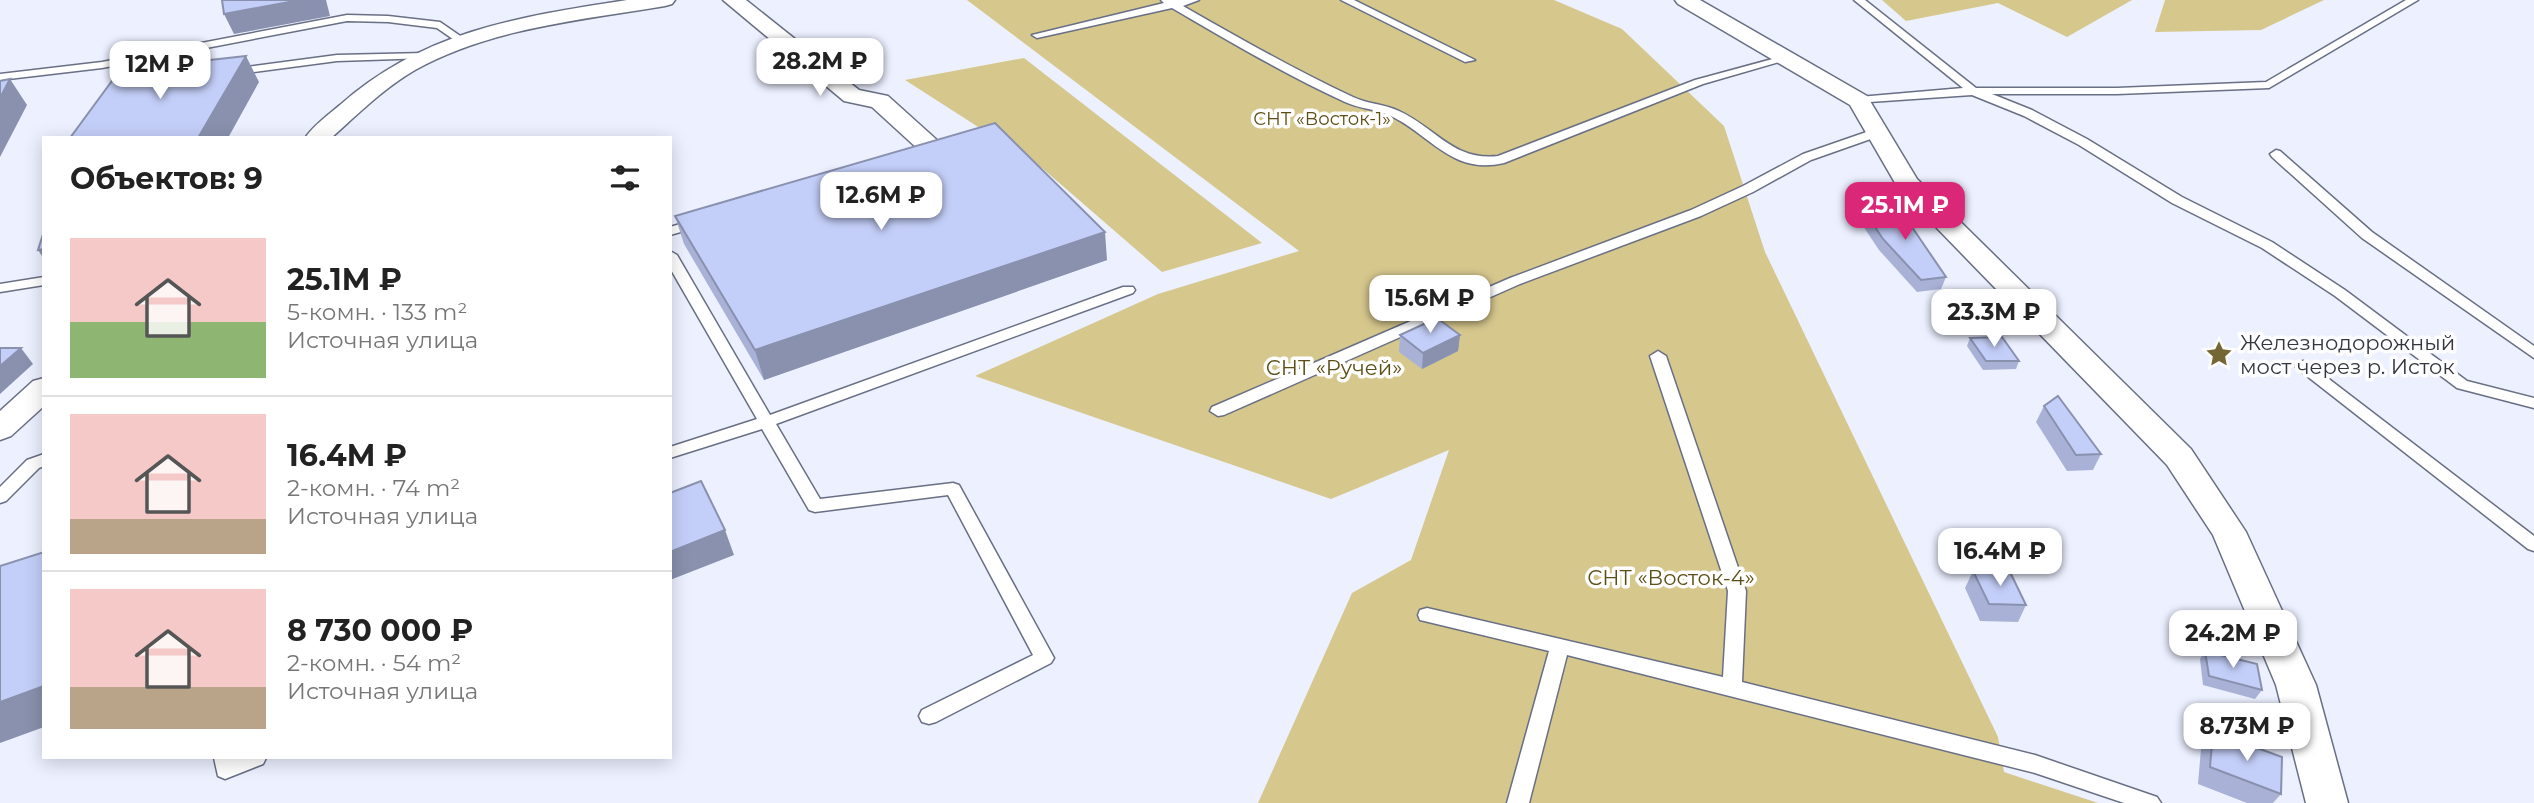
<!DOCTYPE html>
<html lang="ru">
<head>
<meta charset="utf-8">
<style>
  body { margin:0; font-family:Montserrat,sans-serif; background:#f6f6f6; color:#222; height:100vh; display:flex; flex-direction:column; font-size:26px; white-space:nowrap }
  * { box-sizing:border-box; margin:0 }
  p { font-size:23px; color:#767676 }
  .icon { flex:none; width:38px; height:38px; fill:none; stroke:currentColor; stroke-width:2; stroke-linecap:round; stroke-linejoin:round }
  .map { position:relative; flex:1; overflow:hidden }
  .side { position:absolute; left:42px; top:136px; width:630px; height:623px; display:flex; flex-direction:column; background:#fff; border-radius:0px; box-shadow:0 4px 18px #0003 }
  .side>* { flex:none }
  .price { position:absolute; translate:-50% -60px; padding:0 16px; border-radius:14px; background:#fff; color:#222; font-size:23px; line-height:46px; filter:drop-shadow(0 2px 4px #0008) }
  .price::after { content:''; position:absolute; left:50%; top:42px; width:21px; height:16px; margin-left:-10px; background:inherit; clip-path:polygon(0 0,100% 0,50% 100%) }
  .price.active { background:#db2777; color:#fff }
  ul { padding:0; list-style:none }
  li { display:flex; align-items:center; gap:21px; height:175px; padding:0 28px }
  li+li { border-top:2px solid #e0e0e0 }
  li span { display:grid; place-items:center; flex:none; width:196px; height:140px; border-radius:0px; color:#555 }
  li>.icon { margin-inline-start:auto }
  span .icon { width:84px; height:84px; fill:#fffc; stroke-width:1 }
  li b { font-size:30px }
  h2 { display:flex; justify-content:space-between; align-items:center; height:84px; padding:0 28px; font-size:30px }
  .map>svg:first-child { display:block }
  .green { fill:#d6c78d }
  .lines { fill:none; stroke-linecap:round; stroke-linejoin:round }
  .service-casing { stroke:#696f84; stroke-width:3 }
  .minor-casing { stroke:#696f84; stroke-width:3 }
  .service { fill:#fff; fill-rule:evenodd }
  .minor { fill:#fff; fill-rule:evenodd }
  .wall { fill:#a9b2d6 }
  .shaded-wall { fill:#8991ae }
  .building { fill:#c4cff9; stroke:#8991ae; stroke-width:2 }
  .labels { text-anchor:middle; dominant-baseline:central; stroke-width:7; stroke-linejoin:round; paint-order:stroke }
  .far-park-label { font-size:18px; fill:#5c4e14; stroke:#fefefe }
  .poi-label { font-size:21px; fill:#33353f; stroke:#fefefe; text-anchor:start }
  .park-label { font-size:21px; fill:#5c4e14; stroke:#fefefe }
</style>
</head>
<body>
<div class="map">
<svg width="2534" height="803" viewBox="0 0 2534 803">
  <rect width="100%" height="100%" fill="#ecf0ff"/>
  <!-- green -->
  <path class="green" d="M967,0H1554L1622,29L1724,126L1765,252L1998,737L2004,772L2098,803H1258L1352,593L1411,560L1449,450L1331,499L975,376L1158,294L1299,251Z
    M1882,0H2132L2067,37L1998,3L1906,21Z
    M2165,0H2324L2261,30L2155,32Z
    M1024,58L1262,243L1162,272L1042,168L905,80Z"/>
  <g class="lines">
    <defs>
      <path id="service" d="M1161,0H1199L1183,6C1239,38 1295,70 1353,97C1368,104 1384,104 1399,111C1436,128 1453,161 1498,156L1695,80L1787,55L1793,58L1703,84L1504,163C1452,175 1432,136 1391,116C1377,109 1360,109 1345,102C1286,75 1229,41 1172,8L1037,38L1032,35L1164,3Z
        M1341,0H1354L1475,60L1465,62Z
        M1854,0H1865L1976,88H2117L2266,82L2406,0H2418L2269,88L2117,94H1992L2032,110L2087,139L2182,197L2272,242L2345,290L2467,381L2534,398V408L2457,388L2335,296L2262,248L2172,203L2079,145L2024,116L1972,95L1855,103L1853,101L1859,97L1963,88Z
        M347,15L388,16L440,22L469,42L460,44L437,28L388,22L347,21L102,68L0,80V74L102,62Z
        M425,53L431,56L429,58L337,61L232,75L226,72L232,69L337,55Z
        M1878,128L1884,132L1882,135L1811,160L1753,192L1701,216L1520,284L1224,415L1218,416L1210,411L1212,407L1510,278L1691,210L1743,186L1803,154Z
        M2276,150L2280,151L2372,232L2534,346V358L2362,238L2272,157L2270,154Z
        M697,219L704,223L702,226L670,235V227Z
        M670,251L677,255L770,415L1123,287H1133L1135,290L1133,293L776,424L820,499L953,483L959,485L1054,658L1051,663L936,722L929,724L922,722L919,716L922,710L1033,655L948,495L815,512L809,510L762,429L670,458V447L757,419L670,268Z
        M44,277V285L0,292V284Z
        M1658,351L1666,356L1746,591L1742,682L2035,755L2157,797L2161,803H2124L2035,773L1567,655L1529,803H1507L1549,651L1420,620L1418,615L1420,610L1427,608L1723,677L1728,591L1650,356Z
        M2303,361L2308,363L2534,536V551L2528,549L2298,369L2295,366L2298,363Z
        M44,454V466L39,468L6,501L0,503V487L27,460Z
        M214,758H266L263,764L225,779L218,776Z"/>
      <path id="minor" d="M627,0H675L672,4L665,6C581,20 491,28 415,70C384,88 358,114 331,138H305C314,125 328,115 340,105C425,30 519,17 627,0Z
        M723,0H746L859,90L888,96L948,150L951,155L948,160L939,162L930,160L872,107L844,101Z
        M1675,0H1700L1867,96L1917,179L2191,449L2246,532L2316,685L2348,803H2306L2276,685L2213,535L2167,465L1898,188L1850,105L1678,4Z
        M44,378V406L11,436L0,440V411L33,381Z"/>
    </defs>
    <!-- service casing -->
    <use href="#service" class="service-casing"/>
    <!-- minor casing -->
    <use href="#minor" class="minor-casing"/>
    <!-- service -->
    <use href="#service" class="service"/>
    <!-- minor -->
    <use href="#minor" class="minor"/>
  </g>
  <!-- wall -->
  <path class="wall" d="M1863,209L1946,277L1941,289L1917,292L1879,250L1859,220Z
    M675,216L1107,260L764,380L684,244Z
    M1400,335H1460L1458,351L1422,369L1399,352Z
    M1970,338L2019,361L2016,369L1983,370L1967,346Z
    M2044,406L2101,454L2093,470L2067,471L2036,422Z
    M1973,571L2026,605L2018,622L1980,621L1965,588Z
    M2205,651L2262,690L2255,699L2203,685L2200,659Z
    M2213,732L2281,794L2273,803H2247L2198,784L2201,749Z"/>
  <!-- shaded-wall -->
  <path class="shaded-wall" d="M300,0H326L330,16L234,34L224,14Z
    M246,56L259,82L228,138H197Z
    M10,79L27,105L0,157V98Z
    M1105,232L1107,260L764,380L755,350Z
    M44,249V259L38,250Z
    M1460,335L1458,351L1422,369L1423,353Z
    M21,348L33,364L0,394V366Z
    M725,530L734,555L670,580V552Z
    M44,686V727L0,743V702Z"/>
  <!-- building -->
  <path class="building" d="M222,0H300L224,14Z
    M246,56L198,138H70L120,70Z
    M10,79L0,98V81Z
    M995,123L1105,232L755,350L675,216Z
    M1899,208L1946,277L1921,280L1883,239L1863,209Z
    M44,231V249L38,250Z
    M1437,318L1460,335L1423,353L1400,335Z
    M2002,337L2019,361H1986L1970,338Z
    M0,348H21L0,366Z
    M2058,396L2101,454L2076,455L2044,406Z
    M701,481L725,530L670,552V493Z
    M44,552V686L0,702V566Z
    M1973,571L2010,572L2026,605L1989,604Z
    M2205,651L2257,664L2262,690L2209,676Z
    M2213,732L2282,757L2281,794L2210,767Z"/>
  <!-- icons -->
  <defs>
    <symbol id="sight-bare" viewBox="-9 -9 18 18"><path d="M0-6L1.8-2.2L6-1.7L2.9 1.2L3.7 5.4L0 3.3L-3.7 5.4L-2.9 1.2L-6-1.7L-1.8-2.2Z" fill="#746734" stroke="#fefefe" stroke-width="2.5" paint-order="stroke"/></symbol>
  </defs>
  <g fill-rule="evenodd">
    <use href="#sight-bare" x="2200" y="335" width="38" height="38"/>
  </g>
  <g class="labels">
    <!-- far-park labels -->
    <g class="far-park-label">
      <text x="1322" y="119">СНТ «Восток-1»</text>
    </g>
    <!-- poi labels -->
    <g class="poi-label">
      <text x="2240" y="342">Железнодорожный<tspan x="2240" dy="24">мост через р. Исток</tspan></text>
    </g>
    <!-- park labels -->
    <g class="park-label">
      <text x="1334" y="367">СНТ «Ручей»</text>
      <text x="1671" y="577">СНТ «Восток-4»</text>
    </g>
  </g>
</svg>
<b class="price" style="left:820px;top:98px">28.2M ₽</b>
<b class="price" style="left:160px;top:101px">12M ₽</b>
<b class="price" style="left:881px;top:232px">12.6M ₽</b>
<b class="price active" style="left:1905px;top:242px">25.1M ₽</b>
<b class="price" style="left:1430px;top:335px">15.6M ₽</b>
<b class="price" style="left:1994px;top:349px">23.3M ₽</b>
<b class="price" style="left:2000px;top:588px">16.4M ₽</b>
<b class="price" style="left:2233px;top:670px">24.2M ₽</b>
<b class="price" style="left:2247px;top:763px">8.73M ₽</b>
<section class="side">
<h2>Объектов: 9<svg class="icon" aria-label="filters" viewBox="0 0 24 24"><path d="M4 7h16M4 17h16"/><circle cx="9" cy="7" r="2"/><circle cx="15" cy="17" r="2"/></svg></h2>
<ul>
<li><span style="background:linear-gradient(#f6c9c9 60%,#8fb573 0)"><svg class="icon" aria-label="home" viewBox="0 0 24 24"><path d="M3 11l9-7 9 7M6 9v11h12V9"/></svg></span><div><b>25.1M ₽</b><p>5-комн. · 133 m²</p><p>Источная улица</p></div></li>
<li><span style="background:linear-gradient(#f6c9c9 75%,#b9a48a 0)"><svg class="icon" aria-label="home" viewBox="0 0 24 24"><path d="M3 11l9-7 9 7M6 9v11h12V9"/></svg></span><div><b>16.4M ₽</b><p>2-комн. · 74 m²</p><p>Источная улица</p></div></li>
<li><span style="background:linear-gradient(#f6c9c9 70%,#b9a48a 0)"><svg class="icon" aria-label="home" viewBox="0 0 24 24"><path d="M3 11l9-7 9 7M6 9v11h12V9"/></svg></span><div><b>8 730 000 ₽</b><p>2-комн. · 54 m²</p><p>Источная улица</p></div></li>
</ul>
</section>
</div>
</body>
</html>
